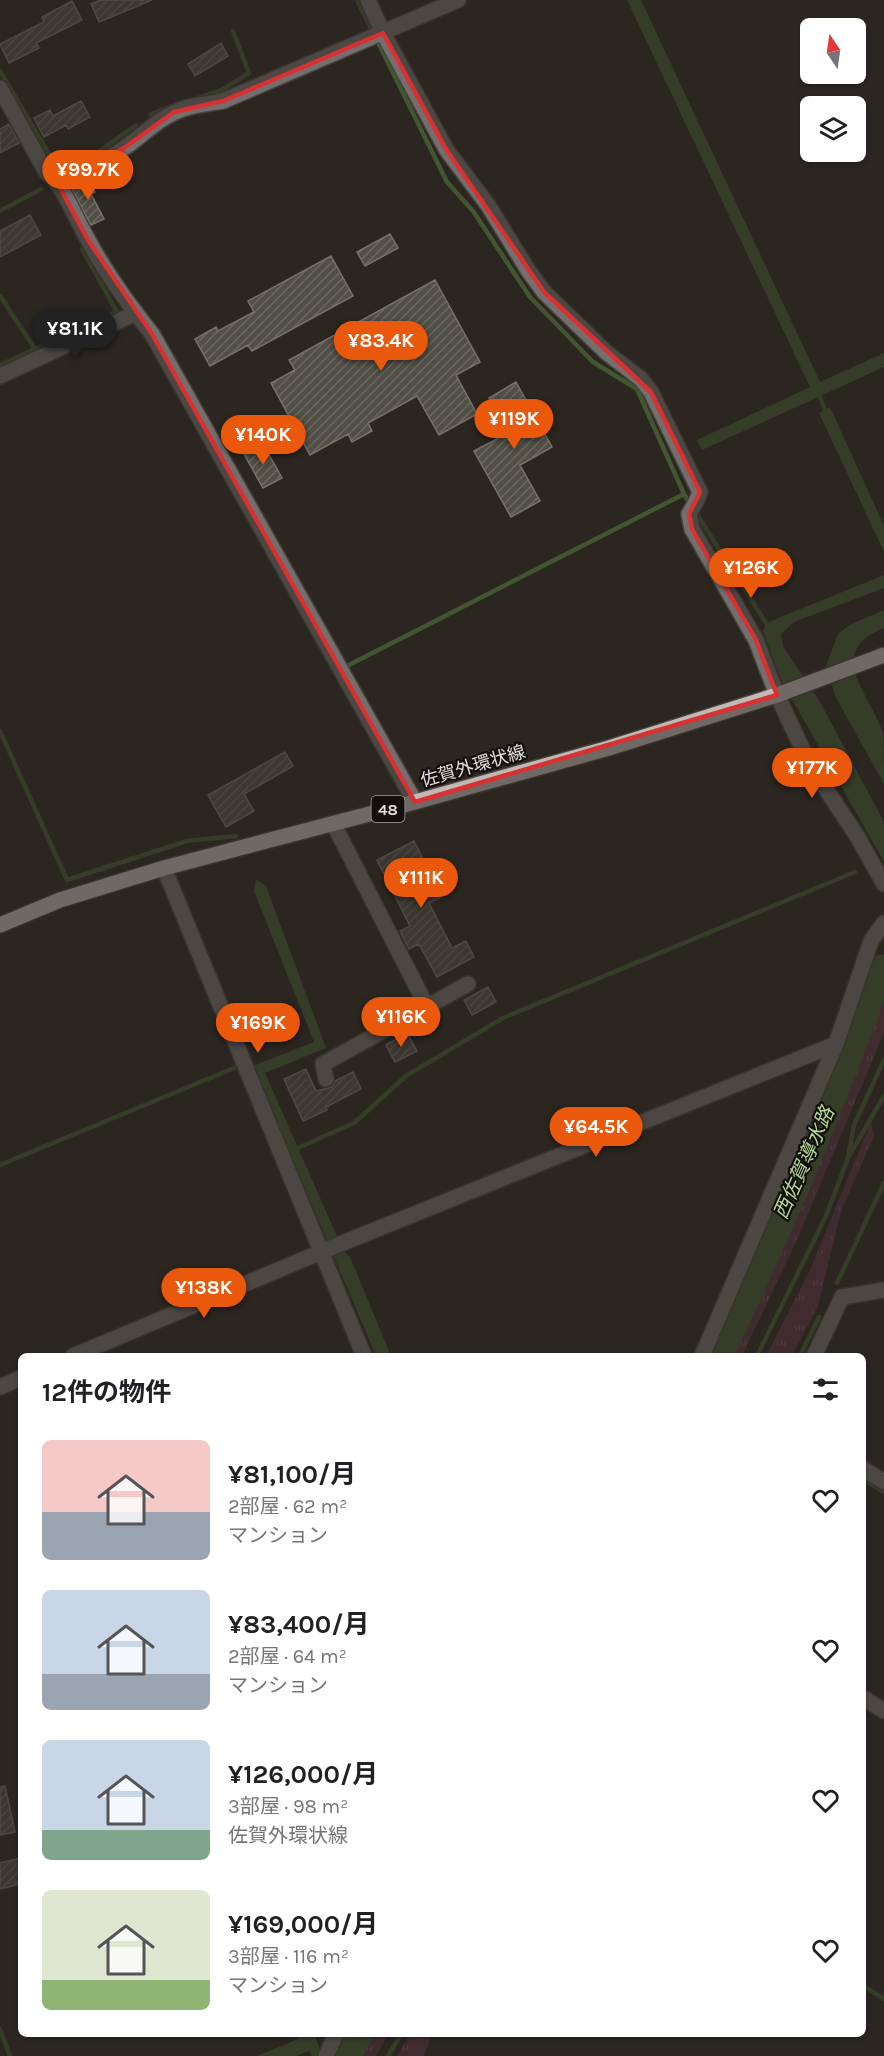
<!DOCTYPE html>
<html lang="ja">
<head>
<meta charset="utf-8">
<style>
  body { margin:0; font-family:Karla,"Noto Sans JP",sans-serif; background:#f6f6f6; color:#202124; height:100vh; display:flex; flex-direction:column; font-size:22px; white-space:nowrap }
  * { box-sizing:border-box; margin:0 }
  p { font-size:20px; color:#757577 }
  .icon { flex:none; width:33px; height:33px; fill:none; stroke:currentColor; stroke-width:2; stroke-linecap:round; stroke-linejoin:round }
  .map { position:relative; flex:1; overflow:hidden }
  .side { position:absolute; left:18px; top:1353px; width:848px; height:684px; display:flex; flex-direction:column; background:#fff; border-radius:9px; box-shadow:0 2px 4px #0004 }
  .side>* { flex:none }
  .needle { width:39px; rotate:347deg }
  .fabs { position:absolute; left:800px; top:18px; display:grid; gap:12px }
  .fabs a { display:grid; place-items:center; width:66px; height:66px; border-radius:9px; background:#fff; box-shadow:0 2px 4px #0004; font-size:30px }
  .price { position:absolute; translate:-50% -51px; padding:0 14px; border-radius:21px; background:#ea580c; color:#fff; font-size:20px; line-height:39px; filter:drop-shadow(0 2px 3px #0008) }
  .price::after { content:''; position:absolute; left:50%; top:36px; width:18px; height:14px; margin-left:-9px; background:inherit; clip-path:polygon(0 0,100% 0,50% 100%) }
  .price.on { background:#222; color:#fff }
  ul { padding:0; list-style:none }
  li { display:flex; align-items:center; gap:18px; height:150px; padding:0 24px }
  li span { display:grid; place-items:center; flex:none; width:168px; height:120px; border-radius:9px; color:#555 }
  li>.icon { margin-inline-start:auto }
  span .icon { width:72px; height:72px; fill:#fffc; stroke-width:1 }
  li b { font-size:26px }
  h2 { display:flex; justify-content:space-between; align-items:center; height:72px; padding:0 24px; font-size:26px }
  .map>svg:first-child { display:block }
  .grass { fill:url(#grass-tufts) }
  .water { fill:#425731 }
  .lines { fill:none; stroke-linecap:round; stroke-linejoin:round }
  .stream { stroke:#425731; stroke-width:4.5 }
  .river { stroke:#425731; stroke-width:27 }
  .building { fill:url(#building-hatch); stroke:#75736a; stroke-width:1.5 }
  .minor-casing { stroke:#49433e; stroke-width:18 }
  .major-casing { stroke:#49433e; stroke-width:18 }
  .minor { stroke:#746f6e; stroke-width:15 }
  .major { stroke:#c2b8b6; stroke-width:15 }
  .marked { fill:none; stroke:#d73131; stroke-width:4.5; stroke-linejoin:round }
  .labels { text-anchor:middle; dominant-baseline:central; stroke-width:4.5; stroke-linejoin:round; paint-order:stroke }
  .shield { fill:#120f0d; stroke:#a4a09d; stroke-width:1.5 }
  .shield-label { font-size:16px; font-weight:bold; fill:#e3dedb }
  .street-label { font-size:18px; fill:#e3dedb; stroke:#120f0d }
  .water-label { font-size:20px; font-style:italic; fill:#b3d796; stroke:#120f0d }
</style>
</head>
<body>
<div class="map">
<svg width="884" height="2056" viewBox="0 0 884 2056">
  <defs>
    <pattern id="grass-tufts" width="24" height="20" patternUnits="userSpaceOnUse" patternTransform="scale(1.5)"><rect width="24" height="20" fill="#593341"/><path d="M3 7l-1-3M5 7V3M7 7l1-3M15 17l-1-3M17 17v-4M19 17l1-3" fill="none" stroke="#71505c"/></pattern>
    <pattern id="building-hatch" width="6" height="6" patternUnits="userSpaceOnUse" patternTransform="scale(1.5)"><rect width="6" height="6" fill="#514f46"/><path d="M-1 1l2-2M0 6l6-6M5 7l2-2" fill="none" stroke="#6a6860"/></pattern>
  </defs>
  <rect width="100%" height="100%" fill="#2c2620"/>
  <!-- grass -->
  <path class="grass" d="M884,995V1033L796,1242L742,1356H733L745,1332Z
    M871,1122L874,1136L841,1211L818,1306L792,1356H766L810,1270Z
    M371,2034H388L376,2056H359Z
    M410,2034H432L424,2056H397Z"/>
  <!-- water -->
  <path class="water" d="M627,0H641L820,382L884,353V367L702,450L697,440L810,387Z
    M830,407L884,526V552L819,413Z
    M884,575V588L794,622L781,634L783,646L819,700L884,822V862L780,678L763,631L766,623Z
    M884,610V628C823,652 871,695 883,733C884,745 884,771 884,784L835,696L826,666L838,634L849,625Z
    M256,879L266,886L326,1048L265,1073L343,1250L350,1257L391,1356H376L253,1066L314,1042L254,891Z
    M296,2034H314L321,2052L319,2056H312L309,2051L296,2056H257L298,2039Z"/>
  <g class="lines">
    <!-- stream -->
    <path class="stream" d="M357,0L447,182L473,211L530,297L593,362L637,389L684,494L766,623
      M0,71L56,166L90,158L136,125
      M198,98L222,90L249,73L233,31
      M151,114L167,108
      M0,211L41,189
      M0,296L35,349
      M0,365L117,312L82,249
      M818,392L827,415
      M349,665L684,494
      M0,731L67,880L187,841L236,836
      M298,1148L354,1123L406,1076L503,1018L855,872
      M849,1156L884,1096
      M0,1165L239,1066
      M837,1283L884,1183
      M757,1356L826,1216L848,1158L854,1125L884,1060
      M800,1356L819,1317
      M862,1478L884,1492
      M862,1985L884,1999
      M0,2029L10,2056
      M388,2056L401,2034"/>
    <!-- river -->
    <path class="river" d="M719,1356C780,1230 834,1100 882,968
      M348,2056L359,2034"/>
  </g>
  <!-- building -->
  <path class="building" d="M101,0H152L99,22L91,4Z
    M72,1L82,20L36,43L39,48L9,63L0,44L44,22L42,17Z
    M221,43L228,56L195,76L188,64Z
    M81,101L90,117L68,129L66,125L44,137L34,118L50,110L53,116Z
    M9,124L19,143L0,153V129Z
    M88,179L95,192L91,194L104,219L91,225L71,187Z
    M30,215L41,235L0,257V231Z
    M390,234L398,248L365,266L357,252Z
    M331,256L353,296L252,351L248,345L210,366L195,339L216,327L218,331L254,312L248,301Z
    M435,280L480,362L456,375L477,414L439,435L417,396L368,423L372,431L352,442L348,434L310,455L271,383L295,370L289,360Z
    M516,382L552,447L520,465L540,501L511,517L474,451L508,433L489,398Z
    M263,444L282,478L263,488L244,454Z
    M285,752L293,766L244,794L254,811L226,827L208,795Z
    M414,841L442,897L429,903L452,948L466,941L474,957L437,977L419,944L409,949L400,931L410,926L377,860Z
    M488,987L496,1002L472,1015L464,1000Z
    M407,1033L417,1051L395,1062L386,1045Z
    M306,1069L316,1091L332,1087L335,1081L353,1072L361,1089L326,1107L327,1110L303,1121L284,1079Z
    M5,1786L15,1832L0,1835V1787Z
    M21,1858V1884L0,1889V1863Z"/>
  <g class="lines">
    <defs>
      <path id="minor" d="M368,0L383,33L446,149L488,205L528,270L544,292L606,352L641,379L651,392L700,492L697,500L689,514L692,529L756,640L777,695L810,765L857,836L884,884
        M0,88L46,172C66,189 74,216 87,238C105,272 128,304 152,334L415,802
        M57,182C80,172 104,163 124,148C141,137 154,122 173,113C188,105 206,104 223,101L458,0
        M0,376L136,313
        M333,823L427,1007
        M164,868L364,1356
        M326,1079L323,1064L468,984
        M73,1356L345,1242L836,1044
        M702,1356L836,1044L871,941L884,923
        M814,1356L842,1297L884,1290
        M0,1387L21,1378
        M862,1468L884,1482
        M862,1697L884,1711
        M326,2056L336,2034"/>
      <path id="major" d="M0,925L60,900L164,868L415,802L609,748L777,695L884,655"/>
    </defs>
    <!-- minor casing -->
    <use href="#minor" class="minor-casing"/>
    <!-- major casing -->
    <use href="#major" class="major-casing"/>
    <!-- minor -->
    <use href="#minor" class="minor"/>
    <!-- major -->
    <use href="#major" class="major"/>
  </g>
  <!-- marked area -->
  <path d="M0 0H884V2056H0ZM383,33L446,149L544,292L651,392L700,492L689,514L692,529L756,640L777,695L415,802L152,334L88,240L57,182L124,148L174,112L223,101Z" fill="#2c2620" fill-opacity=".55" fill-rule="evenodd"/>
  <path class="marked" d="M383,33L446,149L544,292L651,392L700,492L689,514L692,529L756,640L777,695L415,802L152,334L88,240L57,182L124,148L174,112L223,101Z"/>
  <g class="labels">
    <!-- shield labels -->
    <rect class="shield" x="371.5" y="796" width="33" height="26" rx="4.5"/>
    <g class="shield-label">
      <text x="388" y="809">48</text>
    </g>
    <!-- street labels -->
    <g class="street-label">
      <text transform="translate(473 766) rotate(-16)">佐賀外環状線</text>
    </g>
    <!-- water labels -->
    <g class="water-label">
      <text transform="translate(804 1163) rotate(-66)">西佐賀導水路</text>
    </g>
  </g>
</svg>
<div class="fabs">
<a><svg class="needle" viewBox="-14 -14 28 28"><path d="M0-13l5 13h-10z" fill="#e53935"/><path d="M0 13l5-13h-10z" fill="#757577"/></svg></a>
<a><svg class="icon" aria-label="layers" viewBox="0 0 24 24"><path d="M12 4l9 5-9 5-9-5zM3 14l9 5 9-5"/></svg></a>
</div>
<b class="price" style="left:88px;top:201px">¥99.7K</b>
<b class="price on" style="left:75px;top:360px">¥81.1K</b>
<b class="price" style="left:381px;top:372px">¥83.4K</b>
<b class="price" style="left:514px;top:450px">¥119K</b>
<b class="price" style="left:263px;top:466px">¥140K</b>
<b class="price" style="left:751px;top:599px">¥126K</b>
<b class="price" style="left:812px;top:799px">¥177K</b>
<b class="price" style="left:421px;top:909px">¥111K</b>
<b class="price" style="left:401px;top:1048px">¥116K</b>
<b class="price" style="left:258px;top:1054px">¥169K</b>
<b class="price" style="left:596px;top:1158px">¥64.5K</b>
<b class="price" style="left:204px;top:1319px">¥138K</b>
<section class="side">
<h2>12件の物件<svg class="icon" aria-label="filters" viewBox="0 0 24 24"><path d="M4 7h16M4 17h16"/><circle cx="9" cy="7" r="2"/><circle cx="15" cy="17" r="2"/></svg></h2>
<ul>
<li><span style="background:linear-gradient(#f6c9c9 60%,#9aa5b1 0)"><svg class="icon" aria-label="home" viewBox="0 0 24 24"><path d="M3 11l9-7 9 7M6 9v11h12V9"/></svg></span><div><b>¥81,100/月</b><p>2部屋 · 62 m²</p><p>マンション</p></div><svg class="icon" aria-label="heart" viewBox="0 0 24 24"><path d="M12 20l-8-8c-3-5 5-10 8-4 3-6 11-1 8 4z"/></svg></li>
<li><span style="background:linear-gradient(#c9d6e8 70%,#9aa5b1 0)"><svg class="icon" aria-label="home" viewBox="0 0 24 24"><path d="M3 11l9-7 9 7M6 9v11h12V9"/></svg></span><div><b>¥83,400/月</b><p>2部屋 · 64 m²</p><p>マンション</p></div><svg class="icon" aria-label="heart" viewBox="0 0 24 24"><path d="M12 20l-8-8c-3-5 5-10 8-4 3-6 11-1 8 4z"/></svg></li>
<li><span style="background:linear-gradient(#c9d6e8 75%,#7fa58c 0)"><svg class="icon" aria-label="home" viewBox="0 0 24 24"><path d="M3 11l9-7 9 7M6 9v11h12V9"/></svg></span><div><b>¥126,000/月</b><p>3部屋 · 98 m²</p><p>佐賀外環状線</p></div><svg class="icon" aria-label="heart" viewBox="0 0 24 24"><path d="M12 20l-8-8c-3-5 5-10 8-4 3-6 11-1 8 4z"/></svg></li>
<li><span style="background:linear-gradient(#dfe7d0 75%,#8fb573 0)"><svg class="icon" aria-label="home" viewBox="0 0 24 24"><path d="M3 11l9-7 9 7M6 9v11h12V9"/></svg></span><div><b>¥169,000/月</b><p>3部屋 · 116 m²</p><p>マンション</p></div><svg class="icon" aria-label="heart" viewBox="0 0 24 24"><path d="M12 20l-8-8c-3-5 5-10 8-4 3-6 11-1 8 4z"/></svg></li>
</ul>
</section>
</div>
</body>
</html>
